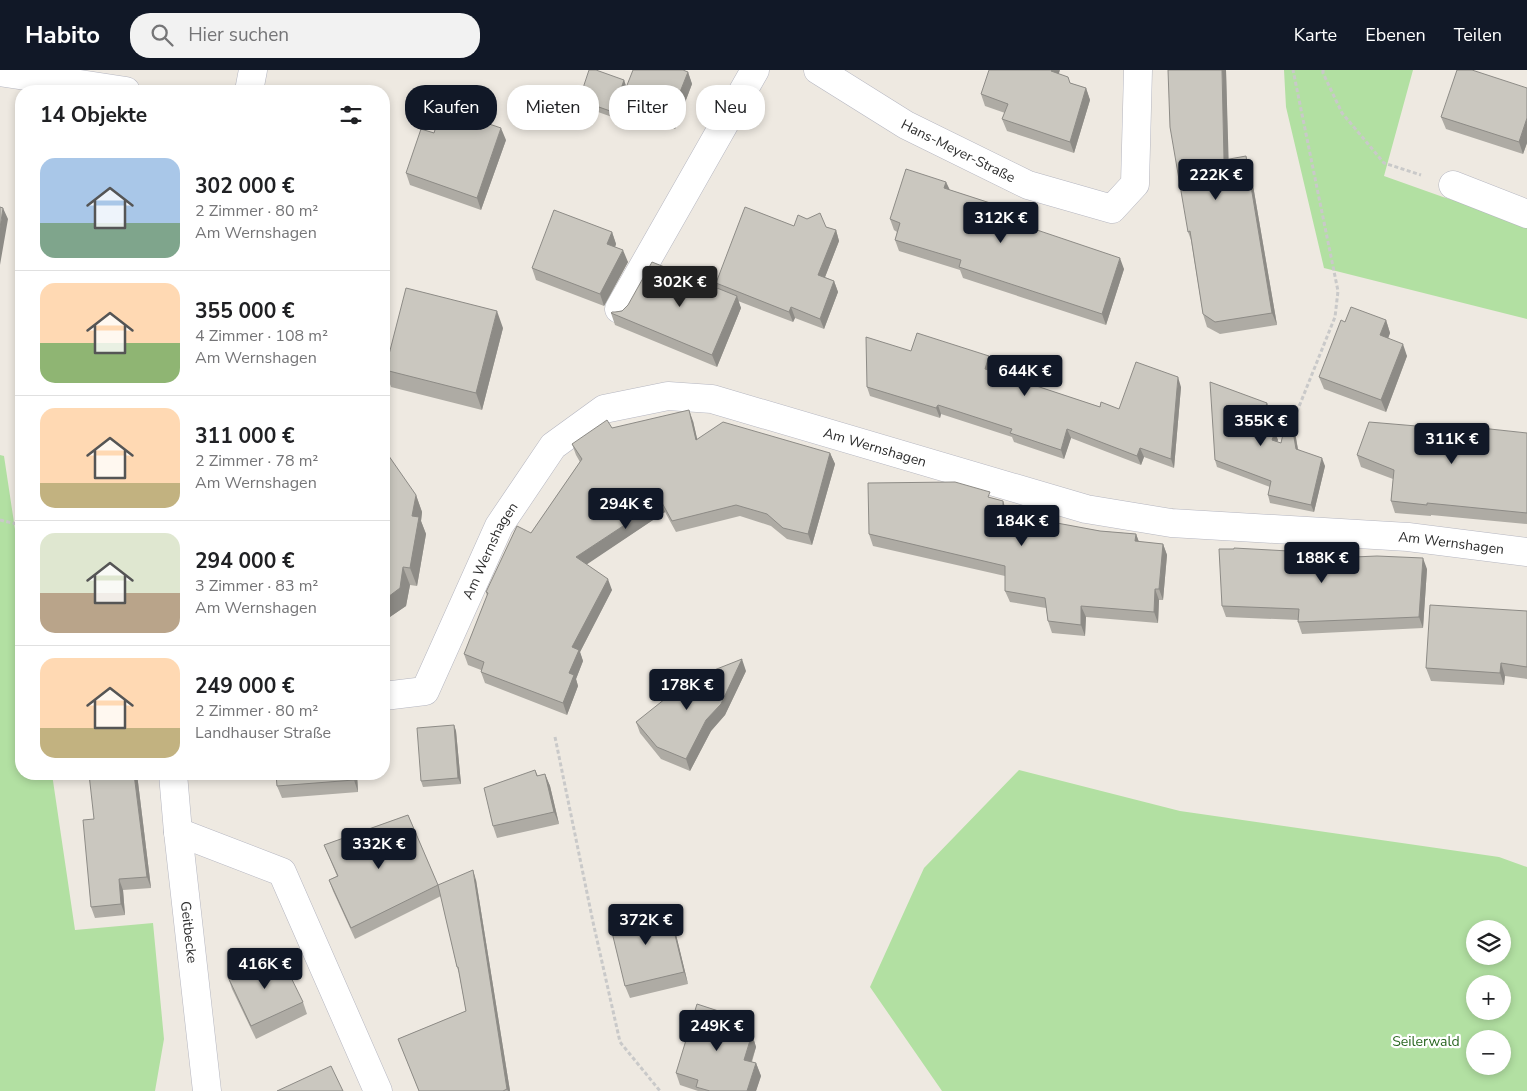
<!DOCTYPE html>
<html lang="de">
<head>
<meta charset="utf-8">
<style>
  body { margin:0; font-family:"Nunito Sans",sans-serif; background:#f2f2f2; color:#202124; height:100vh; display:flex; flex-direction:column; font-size:19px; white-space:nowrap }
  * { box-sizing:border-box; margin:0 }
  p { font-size:16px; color:#757577 }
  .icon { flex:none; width:28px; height:28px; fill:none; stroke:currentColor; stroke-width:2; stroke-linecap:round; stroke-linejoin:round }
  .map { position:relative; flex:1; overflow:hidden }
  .sheet { position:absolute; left:15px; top:15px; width:375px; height:695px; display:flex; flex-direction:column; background:#fff; border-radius:20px; box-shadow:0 2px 8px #0003 }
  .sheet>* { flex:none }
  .hud { position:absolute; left:405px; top:15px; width:475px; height:45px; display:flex; gap:10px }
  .tools { position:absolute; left:1466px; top:850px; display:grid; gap:10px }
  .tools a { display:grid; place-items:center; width:45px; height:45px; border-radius:50%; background:#fff; box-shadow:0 2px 8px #0003; font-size:25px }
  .price { position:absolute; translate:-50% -42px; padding:0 11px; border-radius:5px; background:#111827; color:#fff; font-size:16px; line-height:32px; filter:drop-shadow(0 1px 2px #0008) }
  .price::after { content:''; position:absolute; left:50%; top:30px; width:15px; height:11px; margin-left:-8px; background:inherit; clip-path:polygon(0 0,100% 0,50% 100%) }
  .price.current { background:#222; color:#fff }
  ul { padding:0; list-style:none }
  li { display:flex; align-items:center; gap:15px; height:125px; padding:0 25px }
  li+li { border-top:1px solid #e0e0e0 }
  li span { display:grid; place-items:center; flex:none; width:140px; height:100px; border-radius:15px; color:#555 }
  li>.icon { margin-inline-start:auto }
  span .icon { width:60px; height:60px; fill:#fffc; stroke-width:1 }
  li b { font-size:21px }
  h2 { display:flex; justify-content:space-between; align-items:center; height:60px; padding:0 25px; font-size:21px }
  .tag { padding:0 18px; border-radius:20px; background:#fff; box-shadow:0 2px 8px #0003; font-size:18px; line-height:45px }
  .tag.current { background:#111827; color:#fff }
  header { display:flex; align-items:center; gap:30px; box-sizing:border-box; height:70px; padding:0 25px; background:#111827; color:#fff }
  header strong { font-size:24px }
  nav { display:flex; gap:28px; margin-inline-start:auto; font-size:18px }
  .search { width:350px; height:45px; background:#f2f2f2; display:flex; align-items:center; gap:12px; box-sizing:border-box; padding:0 18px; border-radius:20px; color:#757577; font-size:19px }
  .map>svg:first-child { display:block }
  .green { fill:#b2e0a2; fill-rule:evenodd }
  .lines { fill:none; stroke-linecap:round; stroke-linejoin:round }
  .minor-casing { stroke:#b5b6c0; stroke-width:29 }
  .path { stroke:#c9c9c9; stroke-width:3; stroke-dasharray:4 2.5; stroke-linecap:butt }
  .minor { stroke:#fff; stroke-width:28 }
  .wall { fill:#aeaba4 }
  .shaded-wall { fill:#8d8b86 }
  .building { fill:#cac7bf; stroke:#8d8b86 }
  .labels { text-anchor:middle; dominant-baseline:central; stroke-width:4.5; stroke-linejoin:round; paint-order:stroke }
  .street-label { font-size:14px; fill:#2e2e2e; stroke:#fff }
  .park-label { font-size:14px; fill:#2a6721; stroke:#fff }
</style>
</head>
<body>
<header>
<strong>Habito</strong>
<div class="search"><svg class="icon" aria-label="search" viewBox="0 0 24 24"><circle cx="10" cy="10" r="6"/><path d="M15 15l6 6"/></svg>Hier suchen</div>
<nav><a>Karte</a><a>Ebenen</a><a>Teilen</a></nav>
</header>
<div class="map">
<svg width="1527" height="1021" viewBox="0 0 1527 1021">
  <rect width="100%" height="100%" fill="#eee9e1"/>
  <!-- green -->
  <path class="green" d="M1284,0H1413L1384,106L1443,127L1527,152V249L1324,198L1286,37Z
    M0,385L4,386L21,499V704H52L75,860L153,853L164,969L155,1021H0Z
    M1019,700L1180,741L1499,787L1527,797V1021H942L870,917L924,798ZM1475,859H1502V886H1475ZM1475,914H1502V941H1475ZM1475,969H1502V996H1475Z"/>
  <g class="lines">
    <defs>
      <g id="minor">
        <path id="s1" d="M818,0L906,55L1028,115L1112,139L1135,114L1138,0"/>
        <path d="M0,2L126,21"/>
        <path d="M249,21L253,0"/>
        <path d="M1453,115L1527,144"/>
        <path d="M619,239L755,0"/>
        <path id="s2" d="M384,626L425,621L499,456L553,376L604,339L668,326L712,329L1086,439L1171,453L1408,467L1527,482"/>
        <path id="s3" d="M173,704L178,762L207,1021"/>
        <path d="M178,762L282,802L378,1021"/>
      </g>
    </defs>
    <!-- minor casing -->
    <use href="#minor" class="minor-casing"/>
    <!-- path -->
    <path class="path" d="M1323,0V3L1342,43L1384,93L1421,105
      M1292,354L1335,247L1338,221L1293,0
      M0,450L21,455
      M555,667L593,852L620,972L660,1021"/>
    <!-- minor -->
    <use href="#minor" class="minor"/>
  </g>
  <!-- wall -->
  <path class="wall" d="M1226,0L1228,89L1250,98L1277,255L1220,264L1207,257L1203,244L1191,170L1188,162Z
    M688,2L692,14L675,59L627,40L622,28Z
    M1059,4L1070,13L1086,18L1090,30L1074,83L1007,61L1002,49L1005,43L985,36L981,24Z
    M624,10L626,16L615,48L581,36L579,30Z
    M1527,18V73L1523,84L1446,59L1441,47Z
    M506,70L481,140L410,115L406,103Z
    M946,112L950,120L1021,143L1023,150L1038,161L1124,199L1106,255L963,208L960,200L899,181L895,170L897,162L894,160L890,149Z
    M794,156L826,157L836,160L839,171L825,207L834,211L838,222L824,259L795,248L793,252L738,231L741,238L717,297L615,255L611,243L718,219L716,213Z
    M612,162L616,174L615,177L628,192L604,236L536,210L532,198Z
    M1386,250L1390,263L1388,268L1407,286L1386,342L1324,319L1319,307L1345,252Z
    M503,258L482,340L391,317L385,300Z
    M911,281L989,286L993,295L991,301L1100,337L1119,339L1181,317L1174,398L1144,387L1141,395L1071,368L1064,389L1014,372L1012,367L941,344L940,348L870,326L867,317Z
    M1289,338L1292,345L1298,379L1325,396L1314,442L1270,433L1268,425L1270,417L1217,397L1215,390L1270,340L1263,358L1278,370L1277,372L1281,373Z
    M693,351L697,369L830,383L835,394L812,475L787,469L771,456L740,446L676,462L665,442L586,494L612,520L580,582L583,591L576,609L578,616L567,645L485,613L481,602V600L468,595L464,584L487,526L486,522L531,463L580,392L576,385L572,374L612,358Z
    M1527,363V454L1431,445V446L1395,443L1391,431L1393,409L1361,397L1357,385Z
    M416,425L422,442L421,451L426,464L417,516L410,515L406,536L384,551Z
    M992,428L1003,431L1007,444L1100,461L1136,464L1139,472L1163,474L1167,485L1163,530H1159L1158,553L1086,547L1085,566L1052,563L1048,551L1046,538L1010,532L1005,521V506L873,476L869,464Z
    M1307,482L1310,489L1427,499L1423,558L1302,564L1298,552V550L1226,547L1222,536Z
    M1527,541V609L1505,606L1504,615L1431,611L1426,598Z
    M746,601L725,645L711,661L690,701L661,689L640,663L636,652Z
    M454,655L456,661L461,714L423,717L421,711Z
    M535,700L538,706L545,704L550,716L559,754L497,768L493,756Z
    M137,704L151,818L123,820L125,845L95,848L91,837L94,749Z
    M276,704H357L358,722L282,728L277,716Z
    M408,745L438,816L476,810L510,1021H419L398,969L466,941L459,903L457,897L441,826L355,869L333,821L329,810L337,806L324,775Z
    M672,848L688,914L630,928L625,916Z
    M228,907L303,932L307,944L256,969L232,919Z
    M743,949L747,961V963L752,964L756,977L752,992L756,993L761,1006L756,1021H698L680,1015L676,1003Z"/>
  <!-- shaded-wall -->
  <path class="shaded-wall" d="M1052,0H1060L1056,13L1051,1Z
    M1222,0H1226L1229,102L1224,90Z
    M688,2L692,14L675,59L670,47Z
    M624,10L626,16L615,48L613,42Z
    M1086,18L1090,30L1074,83L1070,72Z
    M1527,48V73L1523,84L1519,72Z
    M501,58L506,70L481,140L477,128Z
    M1246,86L1250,98L1277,255L1272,243Z
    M946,112L951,123L944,118Z
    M3,138L8,149L0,195V158Z
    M1036,153L1040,165L1034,159Z
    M836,160L839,171L822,215L818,205Z
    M612,162L616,174L612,186L607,174Z
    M623,180L628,192L604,236L600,224Z
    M1120,188L1124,199L1106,255L1102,244Z
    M834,211L838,222L824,259L820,249Z
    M737,226L741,238L717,297L712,285Z
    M791,237L795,248L793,252L789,242Z
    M497,241L503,258L482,340L476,323Z
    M1386,250L1390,263L1385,277L1380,265Z
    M1403,274L1407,286L1386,342L1381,330Z
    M989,286L993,295L988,308L985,299Z
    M1178,307L1181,317L1174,398L1171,389Z
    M1267,333L1270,340L1261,364L1258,356Z
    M938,335L941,344L940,348L936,338Z
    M1289,338L1292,345L1299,386L1296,379Z
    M689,340L693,351L700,381L696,370Z
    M1067,359L1071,368L1064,389L1061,380Z
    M1275,362L1278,370L1275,377L1272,370Z
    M1140,378L1144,387L1141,395L1137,386Z
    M830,383L835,394L812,475L808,464Z
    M1322,388L1325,396L1314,442L1311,435Z
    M416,425L422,442L421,451L426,464L417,516L410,498L412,446Z
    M661,431L665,442L580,499L576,487Z
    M1003,431L1007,443V454L1003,443Z
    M1136,464L1140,475L1135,471Z
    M1163,474L1167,485L1163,530L1159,519Z
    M1423,488L1427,499L1423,558L1419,547Z
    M403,497L410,515L406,536L384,551V530Z
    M608,509L612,520L580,582L583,591L576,609L578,616L567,645L563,633L569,603L572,577Z
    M1155,519L1159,530L1158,553L1154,542Z
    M1081,536L1086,547L1085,566L1081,555Z
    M742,589L746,601L725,645L711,661L690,701L686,689L706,650Z
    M1501,593L1505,606L1504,615L1500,603Z
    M454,655L456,661L461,714L458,708Z
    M134,704H137L151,818L147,807Z
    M354,704H357L358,722L354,710Z
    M545,704L550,716L559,754L554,742Z
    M473,800L476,810L510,1021H508L507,1019Z
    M119,809L123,820L125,845L121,834Z
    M668,836L672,848L688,914L684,902Z
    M743,949L747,961L744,973L739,961Z
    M752,964L756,977L748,1002L744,990Z
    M756,993L761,1006L756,1021H747Z"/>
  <!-- building -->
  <path class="building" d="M589,0H596L624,10L613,42L579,30Z
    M633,0H683L688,2L670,47L622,28Z
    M989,0H1052L1051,1L1068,7L1070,13L1086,18L1070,72L1002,49L1008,34L981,24Z
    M1168,0H1222L1224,90L1246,86L1272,243L1215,252L1203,244L1190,161L1188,162L1170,57Z
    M1457,0H1472L1527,18V48L1519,72L1441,47Z
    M442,38L501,58L477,128L406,103L421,59L434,63Z
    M906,99L946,112L944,118L1021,143L1019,148L1036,153L1034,159L1120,188L1102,244L959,197L961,190L895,170L900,153L890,149Z
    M0,137L3,138L0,158Z
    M745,137L794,156L798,145L807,149L820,143L826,157L836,160L818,205L834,211L820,249L791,237L789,242L716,213Z
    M554,140L612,162L607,174L623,180L600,224L532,198Z
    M652,192L737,226L712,285L611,243L612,242H615L622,241L628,235Z
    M406,218L497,241L476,323L385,300Z
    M1351,237L1386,250L1380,265L1403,274L1381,330L1319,307L1341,250L1345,252Z
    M917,263L989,286L985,299L1100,337L1101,332L1119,339L1136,292L1178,307L1171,389L1140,378L1137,386L1067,359L1061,380L1010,363L1012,359L938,335L936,338L867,317L866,267L911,281Z
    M1210,312L1267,333L1258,356L1275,362L1272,370L1281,373L1289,338L1296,379L1322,388L1311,435L1268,425L1271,411L1215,390Z
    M689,340L696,370L723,352L830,383L808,464L783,458L767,444L736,435L672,451L661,431L576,487L608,509L572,577L579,580L569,603L574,605L563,633L481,602L484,592L464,584L488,523L486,522L517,456L531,463L582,389L572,374L607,350L612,358Z
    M1369,352L1452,359L1453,355L1527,363V443L1427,433V435L1391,431L1394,400L1357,385Z
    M384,379L416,425L412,446L419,447L410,498L403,497L400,518L384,530Z
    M955,412L990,422L988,427L1003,431V443L1100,461L1136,464L1135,471L1163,474L1159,519H1155L1154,542L1081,536V555L1048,551L1045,528L1005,521V496L869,464L868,413Z
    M1234,478L1307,482L1308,489L1377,486L1423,488L1419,547L1298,552L1299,539L1222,536L1219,479H1234Z
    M1430,535L1527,541V597L1501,593L1500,603L1426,598Z
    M742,589L721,634L706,650L686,689L657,677L636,652L680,617L694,608Z
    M454,655L458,708L421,711L417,658Z
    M535,700L537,706L545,704L554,742L493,756L484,718Z
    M89,704H134L147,807L119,809L121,834L91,837L83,750L94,749Z
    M276,704H354V710L277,716Z
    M408,745L438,815L351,858L329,810L338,806L324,775Z
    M473,800L507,1019L503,1021H419L398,969L466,941L458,897H457L438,815Z
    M668,836L684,902L625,916L609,850Z
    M279,883L303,932L251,956L228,907Z
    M697,934L743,949L739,961L752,964L744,990L756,993L747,1021H710L696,1017L698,1010L676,1003Z
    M331,996L343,1021H277Z"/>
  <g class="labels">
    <!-- street labels -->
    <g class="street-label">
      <text stroke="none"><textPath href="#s1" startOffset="162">Hans-Meyer-Straße</textPath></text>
      <text stroke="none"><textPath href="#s2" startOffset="661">Am Wernshagen</textPath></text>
      <text stroke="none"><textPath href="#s2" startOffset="1248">Am Wernshagen</textPath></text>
      <text stroke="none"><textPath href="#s2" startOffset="196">Am Wernshagen</textPath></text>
      <text stroke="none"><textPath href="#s3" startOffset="159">Geitbecke</textPath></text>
    </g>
    <!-- park labels -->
    <g class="park-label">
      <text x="1426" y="971">Seilerwald</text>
    </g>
  </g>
</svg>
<div class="tools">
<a><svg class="icon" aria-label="layers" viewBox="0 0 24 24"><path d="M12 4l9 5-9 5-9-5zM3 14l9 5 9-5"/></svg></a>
<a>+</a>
<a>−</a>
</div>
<b class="price" style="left:1216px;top:131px">222K €</b>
<b class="price" style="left:1001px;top:174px">312K €</b>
<b class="price current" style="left:680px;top:238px">302K €</b>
<b class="price" style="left:1025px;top:327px">644K €</b>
<b class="price" style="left:1261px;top:377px">355K €</b>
<b class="price" style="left:1452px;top:395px">311K €</b>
<b class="price" style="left:626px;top:460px">294K €</b>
<b class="price" style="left:1022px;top:477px">184K €</b>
<b class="price" style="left:1322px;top:514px">188K €</b>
<b class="price" style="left:687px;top:641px">178K €</b>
<b class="price" style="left:379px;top:800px">332K €</b>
<b class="price" style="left:646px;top:876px">372K €</b>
<b class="price" style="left:265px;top:920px">416K €</b>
<b class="price" style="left:717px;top:982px">249K €</b>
<div class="hud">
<a class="tag current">Kaufen</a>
<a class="tag">Mieten</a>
<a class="tag">Filter</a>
<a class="tag">Neu</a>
</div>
<section class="sheet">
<h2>14 Objekte<svg class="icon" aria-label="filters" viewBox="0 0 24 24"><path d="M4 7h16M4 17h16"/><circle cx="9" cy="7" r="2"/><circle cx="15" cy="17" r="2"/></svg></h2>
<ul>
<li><span style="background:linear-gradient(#a9c7e8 65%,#7fa58c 0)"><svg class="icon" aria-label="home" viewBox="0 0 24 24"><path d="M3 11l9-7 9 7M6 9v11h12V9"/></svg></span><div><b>302 000 €</b><p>2 Zimmer · 80 m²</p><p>Am Wernshagen</p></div></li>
<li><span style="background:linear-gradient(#ffd9b3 60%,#8fb573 0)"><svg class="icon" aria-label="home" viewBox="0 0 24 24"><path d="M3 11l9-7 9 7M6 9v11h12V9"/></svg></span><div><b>355 000 €</b><p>4 Zimmer · 108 m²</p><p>Am Wernshagen</p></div></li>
<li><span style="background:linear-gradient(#ffd9b3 75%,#c2b280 0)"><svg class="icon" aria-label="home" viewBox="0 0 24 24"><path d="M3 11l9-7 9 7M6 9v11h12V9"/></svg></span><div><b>311 000 €</b><p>2 Zimmer · 78 m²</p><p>Am Wernshagen</p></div></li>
<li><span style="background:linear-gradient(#dfe7d0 60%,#b9a48a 0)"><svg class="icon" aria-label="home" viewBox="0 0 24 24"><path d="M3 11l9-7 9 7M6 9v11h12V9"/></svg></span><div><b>294 000 €</b><p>3 Zimmer · 83 m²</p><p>Am Wernshagen</p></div></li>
<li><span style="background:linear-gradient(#ffd9b3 70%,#c2b280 0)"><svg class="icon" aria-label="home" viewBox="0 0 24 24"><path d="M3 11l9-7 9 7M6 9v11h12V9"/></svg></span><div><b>249 000 €</b><p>2 Zimmer · 80 m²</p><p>Landhauser Straße</p></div></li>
</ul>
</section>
</div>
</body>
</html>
